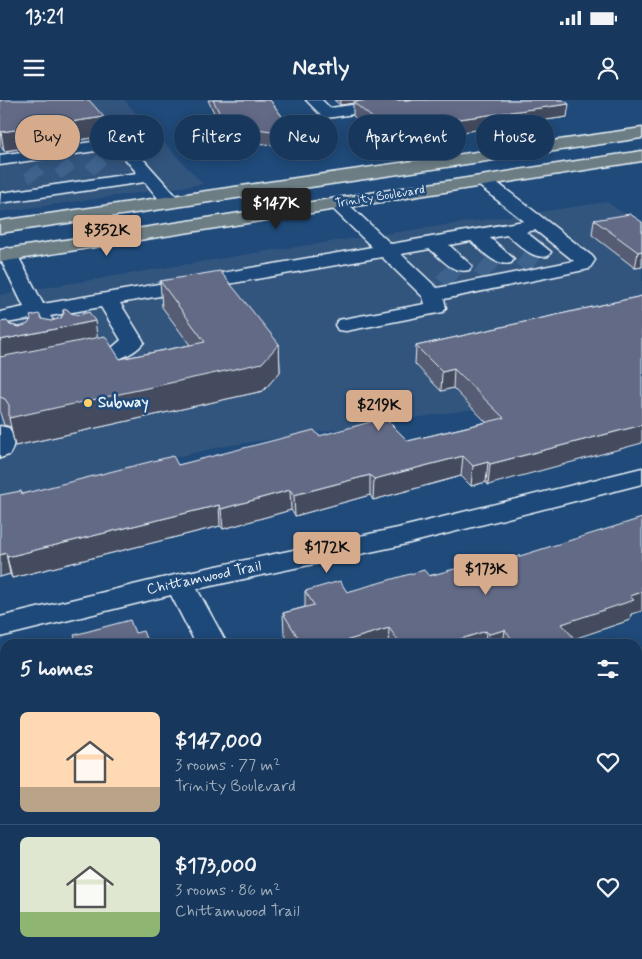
<!DOCTYPE html>
<html lang="en">
<head>
<meta charset="utf-8">
<style>
  body { margin:0; font-family:Mynerve,sans-serif; background:#203f62; color:#f1f3f6; height:100vh; display:flex; flex-direction:column; font-size:19px; white-space:nowrap }
  * { box-sizing:border-box; margin:0 }
  p { font-size:16px; color:#9eacbb }
  .icon { flex:none; width:28px; height:28px; fill:none; stroke:currentColor; stroke-width:2; stroke-linecap:round; stroke-linejoin:round }
  .map { position:relative; flex:1; overflow:hidden }
  .sheet { position:absolute; left:0px; top:539px; width:642px; height:321px; display:flex; flex-direction:column; background:#17385c; border-radius:15px 15px 0 0; box-shadow:0 2px 12px #0003,0 0 0 1px #365272 }
  .sheet>* { flex:none }
  .banner { position:absolute; left:15px; top:15px; width:612px; height:45px; display:flex; gap:10px }
  .price { position:absolute; translate:-50% -42px; padding:0 11px; border-radius:5px; background:#d6ab8b; color:#111; font-size:16px; line-height:32px; filter:drop-shadow(0 1px 2px #0008) }
  .price::after { content:''; position:absolute; left:50%; top:30px; width:15px; height:11px; margin-left:-8px; background:inherit; clip-path:polygon(0 0,100% 0,50% 100%) }
  .price.current { background:#222; color:#fff }
  ul { padding:0; list-style:none }
  li { display:flex; align-items:center; gap:15px; height:125px; padding:0 20px }
  li+li { border-top:1px solid #365272 }
  li span { display:grid; place-items:center; flex:none; width:140px; height:100px; border-radius:8px; color:#555 }
  li>.icon { margin-inline-start:auto }
  span .icon { width:60px; height:60px; fill:#fffc; stroke-width:1 }
  li b { font-size:21px }
  h2 { display:flex; justify-content:space-between; align-items:center; height:60px; padding:0 20px; font-size:21px }
  .tag { padding:0 18px; border-radius:22px; background:#17385c; box-shadow:0 2px 12px #0003,0 0 0 1px #365272; font-size:18px; line-height:45px }
  .tag.current { background:#d6ab8b; color:#111 }
  .status { display:flex; justify-content:space-between; align-items:center; height:35px; padding:0 25px; background:#17385c; direction:ltr }
  .status svg { height:14px; fill:currentColor }
  header { display:flex; justify-content:space-between; align-items:center; height:65px; padding:0 20px; background:#17385c; font-size:22px; font-weight:800 }
  .map>svg:first-child { display:block }
  .built { fill:#33547e }
  .lines { fill:none; stroke-linecap:round; stroke-linejoin:round }
  .minor-tunnel-far1 { stroke:#3d638d; stroke-width:17; stroke-dasharray:17 8; stroke-linecap:butt }
  .minor-tunnel { stroke:#3d638d; stroke-width:22; stroke-dasharray:22 11; stroke-linecap:butt }
  .minor-casing { stroke:#e8f1f8; stroke-width:3 }
  .major-casing { stroke:#e8f1f8; stroke-width:3 }
  .minor { fill:#1f4a7a; fill-rule:evenodd }
  .major { fill:#6c7e84; fill-rule:evenodd }
  .wall { fill:#555c73; stroke:#e8f1f8 }
  .shaded-wall { fill:#454b5e; stroke:#e8f1f8 }
  .building { fill:#636b86; stroke:#e8f1f8 }
  .poi-dot { fill:#ffd166; stroke:#1f4a7a; stroke-width:2 }
  .labels { text-anchor:middle; dominant-baseline:central; stroke-width:5; stroke-linejoin:round; paint-order:stroke }
  .far-street-label { font-size:12px; fill:#e8f1f8; stroke:#1f4a7a }
  .poi-label { font-size:15px; font-weight:bold; fill:#e8f1f8; stroke:#1f4a7a; text-anchor:start }
  .street-label { font-size:15px; fill:#e8f1f8; stroke:#1f4a7a }
</style>
</head>
<body>
<div class="status"><b>13:21</b><svg viewBox="0 0 49 12"><path d="M0 12V9h3v3zM5 12V6h3v6zM10 12V3h3v9zM15 12V0h3v12zM26 1h20v11H26zM47 4h2v5h-2z"/></svg></div>
<header><svg class="icon" aria-label="menu" viewBox="0 0 24 24"><path d="M4 6h16M4 12h16M4 18h16"/></svg>Nestly<svg class="icon" aria-label="person" viewBox="0 0 24 24"><circle cx="12" cy="8" r="4"/><path d="M4 21q1-7 8-7t8 7"/></svg></header>
<div class="map">
<svg width="642" height="859" viewBox="0 0 642 859">
  <rect width="100%" height="100%" fill="#1f4a7a"/>
  <filter id="ink" filterUnits="userSpaceOnUse"><feTurbulence type="fractalNoise" baseFrequency=".02" numOctaves="2"/><feDisplacementMap in="SourceGraphic" scale="10" xChannelSelector="R" yChannelSelector="G"/><feConvolveMatrix kernelMatrix="1 2 1 2 8 2 1 2 1" color-interpolation-filters="sRGB"/></filter>
  <g filter="url(#ink)">
    <!-- built -->
    <path class="built" d="M0,0H124L203,84L0,112Z
      M607,102L642,126V269L487,307L219,347L0,400V195L267,151Z"/>
    <g class="lines">
      <!-- minor-tunnel-far1 -->
      <path class="minor-tunnel-far1" d="M92,60L100,69
        M61,65L68,74
        M31,69L37,78"/>
      <!-- minor-tunnel -->
      <path class="minor-tunnel" d="M522,155L535,165
        M481,163L492,173
        M444,169L455,180"/>
      <defs>
        <path id="minor" d="M306,0H322L330,8L388,0H427L425,3L420,4L327,18L322,16Z
          M120,38L126,40L178,98L181,102L178,106C163,110 154,92 145,82L0,103L1,93L137,73L116,48L0,65V55Z
          M484,76L490,77L592,156L595,160L589,169L444,199L446,208L443,212L346,231L338,230L335,225L338,220L425,204L423,197L382,157L120,203L144,242C132,259 91,270 72,265L69,260L72,255L113,247L121,240L101,207L50,216L57,226L54,231L46,232L38,231L31,219L0,224V212L24,207L0,158L1,150L8,148L15,150L43,204L372,147L332,108L329,104L332,100L338,99L344,100L391,144L524,121L478,85L475,81L478,77ZM535,130L574,161L437,188L401,154L430,149C442,159 453,174 469,170L472,166L449,145L471,141C483,151 495,167 511,163L514,159L490,138L507,135C519,144 532,160 548,156L551,152L526,132Z
          M0,326L9,328C15,337 15,346 9,355L0,358Z
          M642,368V384L398,446L197,489L227,544H196L171,495L0,537V517L179,474L398,428Z
          M642,751V783L638,785V753Z
          M360,855H440L438,859H362Z"/>
        <path id="major" d="M642,28V38L0,133V121Z
          M642,51V61L0,162V150Z"/>
      </defs>
      <!-- minor casing -->
      <use href="#minor" class="minor-casing"/>
      <!-- major casing -->
      <use href="#major" class="major-casing"/>
      <!-- minor -->
      <use href="#minor" class="minor"/>
      <!-- major -->
      <use href="#major" class="major"/>
    </g>
    <!-- wall -->
    <path class="wall" d="M0,0L104,17L106,36L4,51L0,45Z
      M208,0H270L295,34V48L234,40L225,36Z
      M334,0H563L567,17L386,43L353,16V3L340,5Z
      M594,120L642,122V167L635,168L592,135Z
      M160,181L279,244L280,272L263,291L15,346L11,329V327L4,325L0,313V222L19,227L51,221L61,218L63,214V210L71,213L120,259L190,245L162,207Z
      M642,196L488,385L486,382L471,386L461,376L373,400L370,395L295,416L291,410L223,429L220,426L12,478L10,474L0,477L22,394L178,365L319,336L408,341L486,322L453,288L441,291L415,264L416,246Z
      M507,460L631,514L630,520L575,538L579,544H290L284,533L283,513L305,507V491L347,492Z
      M120,855H276L278,859H121Z"/>
    <!-- shaded-wall -->
    <path class="shaded-wall" d="M340,0H374L340,5Z
      M569,4L567,17L386,43V29Z
      M104,17L106,36L4,51L1,32Z
      M642,151V167L635,168L638,152Z
      M95,221L99,248L0,268V240Z
      M279,244L280,272L263,291L15,346L9,318Z
      M454,269L453,288L441,291L442,272Z
      M642,325V343L488,385L490,364Z
      M463,356L461,376L373,400L374,379Z
      M488,362L486,382L471,386L473,366Z
      M370,375V395L295,416L294,395Z
      M290,390L291,410L223,429L221,409Z
      M219,405L220,426L12,478L7,457Z
      M6,453L10,474L0,477V455Z
      M642,492V511L631,514L630,520L559,544L562,524L630,496Z
      M389,528L388,544H335Z
      M505,530L503,544H488L489,534Z
      M486,531L485,544H445Z
      M642,664V683L638,684V666Z"/>
    <!-- building -->
    <path class="building" d="M0,0H89L104,17L1,32L0,30Z
      M213,0H270L295,34L233,26L224,22Z
      M370,0H563L569,4L386,29L353,2Z
      M630,114L642,122V151L638,152L594,120Z
      M220,171L279,244L262,263L9,318V305L5,299L0,297V257L105,236L120,259L205,242L160,181Z
      M642,196V325L490,364L488,362L473,366L463,356L374,379L370,375L294,395L290,390L221,409L219,405L7,457L6,453L0,455V395L21,391L22,394L173,356L178,365L314,330L319,336L385,318L408,341L504,318L454,269L442,272L416,246Z
      M67,209L71,213L79,215L89,212L95,221L0,240V222L7,221L10,225L19,227L28,224L31,219L30,216L39,214L42,219L51,221L61,218L64,213L63,210Z
      M642,418V492L630,496L634,500L562,524L579,544H516L505,530L489,534L486,531L445,544H401L389,528L335,544H302L283,513L314,505L305,491L340,481L347,492L424,470L429,476L476,463L479,466L505,459L507,460Z
      M130,520L135,533L143,531L148,544H77L74,535Z
      M642,552V664L638,666V553Z
      M123,855H276L278,859H124Z"/>
  </g>
  <!-- markers -->
  <circle class="poi-dot" cx="88" cy="303" r="5"/>
  <g class="labels">
    <!-- far-street labels -->
    <g class="far-street-label">
      <text transform="translate(380 97) rotate(-9)">Trinity Boulevard</text>
    </g>
    <!-- poi labels -->
    <g class="poi-label">
      <text x="98" y="303">Subway</text>
    </g>
    <!-- street labels -->
    <g class="street-label">
      <text transform="translate(204 478) rotate(-12)">Chittamwood Trail</text>
    </g>
  </g>
</svg>
<b class="price current" style="left:276px;top:130px">$147K</b>
<b class="price" style="left:107px;top:157px">$352K</b>
<b class="price" style="left:379px;top:332px">$219K</b>
<b class="price" style="left:327px;top:474px">$172K</b>
<b class="price" style="left:486px;top:496px">$173K</b>
<div class="banner">
<a class="tag current">Buy</a>
<a class="tag">Rent</a>
<a class="tag">Filters</a>
<a class="tag">New</a>
<a class="tag">Apartment</a>
<a class="tag">House</a>
</div>
<section class="sheet">
<h2>5 homes<svg class="icon" aria-label="filters" viewBox="0 0 24 24"><path d="M4 7h16M4 17h16"/><circle cx="9" cy="7" r="2"/><circle cx="15" cy="17" r="2"/></svg></h2>
<ul>
<li><span style="background:linear-gradient(#ffd9b3 75%,#b9a48a 0)"><svg class="icon" aria-label="home" viewBox="0 0 24 24"><path d="M3 11l9-7 9 7M6 9v11h12V9"/></svg></span><div><b>$147,000</b><p>3 rooms · 77 m²</p><p>Trinity Boulevard</p></div><svg class="icon" aria-label="heart" viewBox="0 0 24 24"><path d="M12 20l-8-8c-3-5 5-10 8-4 3-6 11-1 8 4z"/></svg></li>
<li><span style="background:linear-gradient(#dfe7d0 75%,#8fb573 0)"><svg class="icon" aria-label="home" viewBox="0 0 24 24"><path d="M3 11l9-7 9 7M6 9v11h12V9"/></svg></span><div><b>$173,000</b><p>3 rooms · 86 m²</p><p>Chittamwood Trail</p></div><svg class="icon" aria-label="heart" viewBox="0 0 24 24"><path d="M12 20l-8-8c-3-5 5-10 8-4 3-6 11-1 8 4z"/></svg></li>
</ul>
</section>
</div>
</body>
</html>
